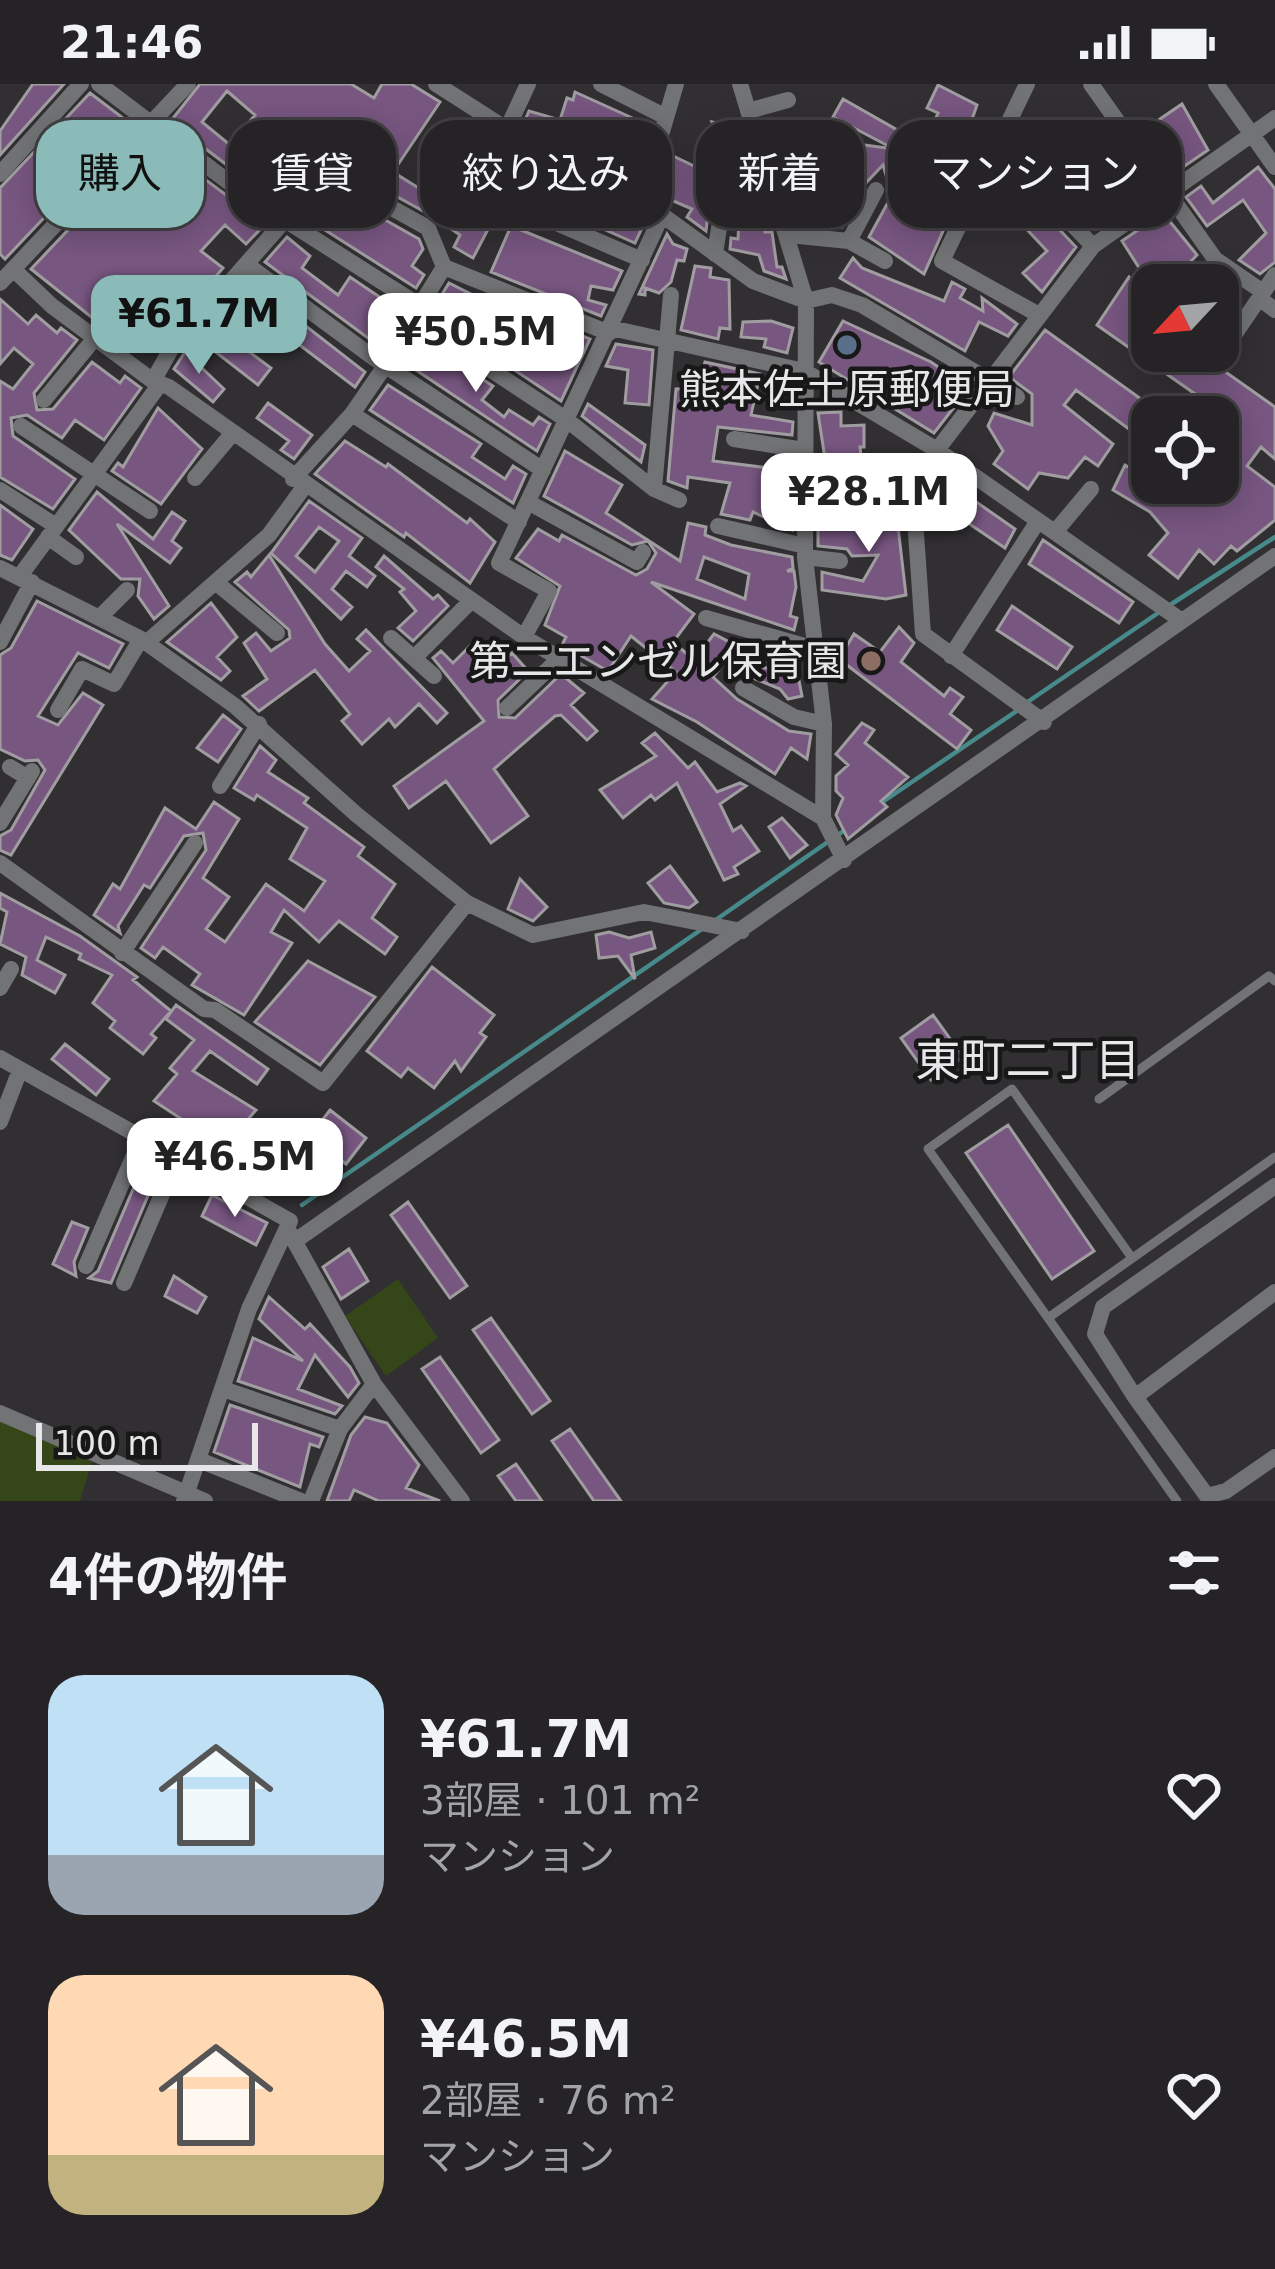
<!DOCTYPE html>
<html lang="ja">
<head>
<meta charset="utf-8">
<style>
  body { margin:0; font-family:"DejaVu Sans","Noto Sans JP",sans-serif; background:#2d2b2e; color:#f1f3f6; height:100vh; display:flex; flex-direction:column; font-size:45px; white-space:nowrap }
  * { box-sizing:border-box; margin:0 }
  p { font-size:39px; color:#a3a4a7 }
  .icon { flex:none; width:66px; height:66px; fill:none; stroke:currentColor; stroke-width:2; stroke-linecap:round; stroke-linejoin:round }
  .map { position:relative; height:1417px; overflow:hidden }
  .details { display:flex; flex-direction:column; background:#252326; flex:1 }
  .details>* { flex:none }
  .hud { position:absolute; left:36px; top:36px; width:1203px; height:108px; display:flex; gap:24px }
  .needle { width:78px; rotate:244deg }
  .controls { position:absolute; left:1131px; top:180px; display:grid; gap:24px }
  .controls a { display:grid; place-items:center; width:108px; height:108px; border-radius:24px; background:#252326; box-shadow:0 6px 30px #0003,0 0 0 3px #424043; font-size:60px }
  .scale { position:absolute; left:36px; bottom:30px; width:222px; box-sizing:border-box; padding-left:12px; border:6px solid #e7e6e8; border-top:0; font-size:33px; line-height:42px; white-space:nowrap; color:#e7e6e8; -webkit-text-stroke:9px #191819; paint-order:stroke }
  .price { position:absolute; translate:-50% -102px; padding:0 27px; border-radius:24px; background:#fff; color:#222; font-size:39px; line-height:78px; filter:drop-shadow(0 3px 6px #0008) }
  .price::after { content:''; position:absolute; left:50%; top:72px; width:36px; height:27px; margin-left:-18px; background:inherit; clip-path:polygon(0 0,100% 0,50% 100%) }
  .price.active { background:#8bbbb9; color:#111 }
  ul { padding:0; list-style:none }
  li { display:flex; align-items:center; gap:36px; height:300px; padding:0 48px }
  li span { display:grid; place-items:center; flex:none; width:336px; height:240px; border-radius:36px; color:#555 }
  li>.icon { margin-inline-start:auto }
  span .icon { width:144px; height:144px; fill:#fffc; stroke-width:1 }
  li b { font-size:51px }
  h2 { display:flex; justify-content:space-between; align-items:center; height:144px; padding:0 48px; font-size:51px }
  .pill { padding:0 42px; border-radius:36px; background:#252326; box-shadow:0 6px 30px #0003,0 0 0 3px #424043; font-size:42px; line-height:108px }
  .pill.active { background:#8bbbb9; color:#111 }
  .status { display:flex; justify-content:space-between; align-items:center; height:84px; padding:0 60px; background:#252326; direction:ltr }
  .status svg { height:33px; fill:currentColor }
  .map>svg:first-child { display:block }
  .green { fill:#354619 }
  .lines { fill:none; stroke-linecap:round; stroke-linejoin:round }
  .stream { stroke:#488a8b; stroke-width:4.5 }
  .building { fill:#775680; stroke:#a09da1; stroke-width:3; fill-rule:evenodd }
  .service { stroke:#727375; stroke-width:9 }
  .minor { stroke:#727375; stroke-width:16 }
  .service-dot { fill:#5c6f8a; stroke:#191819; stroke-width:4.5 }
  .education-dot { fill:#8d6e63; stroke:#191819; stroke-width:4.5 }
  .labels { text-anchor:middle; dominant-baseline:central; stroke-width:9; stroke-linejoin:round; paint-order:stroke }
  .poi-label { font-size:42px; fill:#e7e6e8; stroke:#191819 }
  .neighbourhood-label { font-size:45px; fill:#e7e6e8; stroke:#191819 }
</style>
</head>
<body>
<div class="status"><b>21:46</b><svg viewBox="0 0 49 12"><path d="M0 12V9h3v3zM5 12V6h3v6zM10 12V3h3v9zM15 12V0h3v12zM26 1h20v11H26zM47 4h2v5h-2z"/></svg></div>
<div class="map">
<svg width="1275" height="1417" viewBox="0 0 1275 1417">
  <rect width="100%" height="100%" fill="#312f32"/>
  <!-- green -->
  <path class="green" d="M398,1195L438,1254L386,1292L345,1232Z
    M0,1336L92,1377L80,1417H0Z"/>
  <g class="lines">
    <!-- stream -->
    <path class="stream" d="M1170,521L1275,453
      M1026,619L1161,527
      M878,721L1018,626
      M717,835L845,746
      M302,1121L702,845"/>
  </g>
  <!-- building -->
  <path class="building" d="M33,0H64L0,71V47Z
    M200,0H351L374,14L382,0H411L440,18L393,88L467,134L473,121L495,132L473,174L454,163L460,151L434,133L297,58L286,63L256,103L170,38ZM227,7L255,31L230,61L202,38Z
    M938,1L977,21L968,47L949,38L935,69L972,85L964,102L959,99L956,106L924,93L913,112L951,129L924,190L869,153L892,111L883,81L865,100L842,143L800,139L796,116L789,117L780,88L809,89L815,70L793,64L796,44L821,49L820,55L894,65L833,33L843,15L924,61L938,29L927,24Z
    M575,8L650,42L633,100L523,41L529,27L560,36L567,14L573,16Z
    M90,9L132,41L5,175L0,170V104Z
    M1182,20L1208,66L1173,90L1144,46Z
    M712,38L740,43L760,124L765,127V148H772L777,183H782L786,195L764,187L759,171L730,165L731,154L738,155L741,93L737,99Z
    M152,56L256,133L269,129L300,88L419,155L423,165L412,182L424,191L416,204L292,125L281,124L246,160L225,141L201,167L223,184L164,253L153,244L134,267L31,185L122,89L125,92Z
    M521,69L546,82L536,97L566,113L574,98L607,115L603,124L643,142L635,159L511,104L489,105L501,86L508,90Z
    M669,70L719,94L702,126L708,130L706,147L687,133L692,125L657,110Z
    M1258,83L1275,105V178L1260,190L1239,176L1266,149L1243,116L1207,142L1186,113L1201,102L1213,119Z
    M1021,105L1076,163L1042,208L1023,189L1047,167L1004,121Z
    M1163,129L1197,171L1168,201H1150L1122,157Z
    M511,142L622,187L613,206L591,202L588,216L606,221L601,232L491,188Z
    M667,150L673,160L687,165L684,177L677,176L671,198L659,209L645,204V211L639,210Z
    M287,153L310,172L302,184L338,211L350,193L399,226L372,257L265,178Z
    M853,174L862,184L944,217L952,198L965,205L960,214L983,227L982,214L1017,240L1008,252L979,238L965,267L840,194Z
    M695,182L711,184L710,193L729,196L730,245L720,244L718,255L681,246Z
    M1129,193L1152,210V267H1196L1275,323V375L1261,363L1247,382L1275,403V436L1237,467L1231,462L1214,480L1199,466L1178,494L1149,471L1168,449L1150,428L1113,406L1125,381L1186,417L1203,399H1218V333H1209L1215,324L1097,241Z
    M248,197L365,288L355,303L235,212Z
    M449,199L565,257L570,247L590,255L561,317L430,230Z
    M0,215L28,240L36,231L57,249L61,244L77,256L34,309L37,326L53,325L92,278L120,299L125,292L141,304L104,356L75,336L62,354L27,331L11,334L13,352L75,395L53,425L0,393V297L13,305L33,280L14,264L0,280Z
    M771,237L793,244L787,269L764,263L766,255L741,253L743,238Z
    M843,237L931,278L969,304L934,349L819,278Z
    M1045,246L1166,333H1152V362L1076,306L1064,321L1113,360L1098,382L1085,373L1068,394L1039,389L1028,405L994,380L1003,367L988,342L994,329L1032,341V310L1009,293Z
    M225,250L271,284L258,301L213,266Z
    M616,260L653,266L649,321L625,319L628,286L606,282Z
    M416,265L432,275L438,266L493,302L482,316L504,333L509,326L533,341L539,333L550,340L537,367L407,280Z
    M185,268L224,305L213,318L174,285Z
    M705,278L760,290L751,331L793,338L792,351L718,343L713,377L793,387L792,446L753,428L750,436L721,430L730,399L688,393L687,404L668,397L676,305L699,304Z
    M388,301L481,360L472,373L505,395L513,382L526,390L513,419L370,326Z
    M268,319L312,351L294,375L281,366L289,357L257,334Z
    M588,320L645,361L641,378L582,332Z
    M158,324L202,365L161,420L112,387L118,379L123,383Z
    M841,328V342L864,341V363H860L864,399L851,400L840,389H818V375H825L818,329Z
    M345,357L386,383L388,380L467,439L470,435L495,458L470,499L406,449L404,453L315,390Z
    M565,367L622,401L606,429L680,477L688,439L706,443L705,451L731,461L792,473L793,484L787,487H794L796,503L790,532L797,534L794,546L651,498L694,530L673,558L694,576L714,550L737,562L713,593L737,615L789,647L811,650L807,675L791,664L775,690L697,638L652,615L676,588L631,552L608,587L562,561L566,553L545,541L560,502L516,474L538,445L559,457L562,451L636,491L647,485L656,469L648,457L632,461L544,412ZM704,473L749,490L745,515L697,495Z
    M952,401L1015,445L1005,464L940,420Z
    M97,408L153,455L172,428L185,437L172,457L181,464L170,479L117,440L169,522L154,535L138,512L140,495H121L69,446Z
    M309,417L362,454L349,472L375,492L367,503L346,487L332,505L352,523L341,535L271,469ZM319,443L339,457L315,488L296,472Z
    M895,417L906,511L886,515L822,506V488L863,497L878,471L852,472L847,465L818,462V441H876L874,418Z
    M0,421L33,445L12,476L0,471Z
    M1043,456L1133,518L1119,539L1029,480Z
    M269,471L325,560L349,587L370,567L357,555L366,546L447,629L437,639L419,620L395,643L389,635L362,660L342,637L350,630L315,586L259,627L243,612L267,595L244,559L256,549L271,567L290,554L289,546L235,498L247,488L251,493Z
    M384,472L433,515L438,511L448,522L413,557L398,544L416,527L400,508L404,505L376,483Z
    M37,517L123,560L109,584L78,569L38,632L58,641L83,609L103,621L11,771L0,766V752L11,746L45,686L38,676L25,677L0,665V571L11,564Z
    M211,519L237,553L217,573L230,587L221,596L167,558Z
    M1012,522L1072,563L1057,585L997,546Z
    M899,543L914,559L901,578L944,612L950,604L963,613L950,630L971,646L957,665L839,575L854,550L880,568Z
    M478,554L501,579L512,569L528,587L498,616L499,633L515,634L561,590L584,609L571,621L597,647L587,656L561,631L555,632L494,685L528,732L491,759L446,697L409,724L394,702L484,637L433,574L441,567L453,579Z
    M795,576L802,612L788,615L780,605L748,592L750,582L782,586L781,579Z
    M223,631L241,645L218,678L197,664Z
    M862,639L874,646L865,659L908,693L881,717L887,723L848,755L836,731L843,714L836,707V692L848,681L836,670Z
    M655,649L688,684L695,678L717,708L740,699L746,702L720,720L733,747L741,742L759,767L734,783L738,790L724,796L677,699L655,716L651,711L623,734L600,706L656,672L642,659Z
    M260,662L276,676L268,688L308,714L304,719L364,763L358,772L395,800L372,834L397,853L385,870L339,837L319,858L284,826L271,848L292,859L244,931L192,901L200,890L163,863L155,874L141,864L206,766L203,749L184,752L150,804L144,801L118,842L120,849L94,831L113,800L120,805L165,724L196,745L214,718L239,735L203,794L229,813L206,845L225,858L266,800L304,827L325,797L290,775L307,744L257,711L254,716L234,704Z
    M782,734L807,761L790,774L769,743Z
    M670,782L697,818L689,824L664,819L648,799Z
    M520,795L547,823L533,837L508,825Z
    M0,809L80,852L137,893L133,896L171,927L151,950L156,954L143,970L110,944L115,937L93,919L112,891L79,875L81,870L46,853L37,876L65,891L55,909L22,891L26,873L0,860L7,828L0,824Z
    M609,848L629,854L651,848L655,864L631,871L635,895L618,872L599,874L596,851Z
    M308,877L375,913L320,981L255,938Z
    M432,883L494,931L480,949L486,953L461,987L455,977L434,1004L408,984L401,993L367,967Z
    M176,921L268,985L257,1000L210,967L193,987L256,1026L224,1063L154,1017L177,990L170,984L194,956L166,935Z
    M933,931L963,973L931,996L901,954Z
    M65,960L109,995L96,1011L52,975Z
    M330,1026L366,1054L346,1080L321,1060L331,1047L320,1039Z
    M1008,1041L1094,1167L1052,1195L966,1069Z
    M267,1053L283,1067L259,1103L240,1087Z
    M146,1075L161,1081L111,1199L89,1194L98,1187Z
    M212,1111L267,1139L256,1161L202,1132Z
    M408,1118L467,1202L450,1214L391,1131Z
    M72,1138L88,1144L74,1178L76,1192L53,1180Z
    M349,1165L368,1197L341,1215L323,1183Z
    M174,1192L206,1213L197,1229L165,1212Z
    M269,1213L305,1245L310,1240L350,1283L359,1299L348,1313L315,1271L298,1305L342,1322L335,1330L238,1297L253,1254L303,1277L259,1235Z
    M491,1234L550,1317L532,1330L473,1246Z
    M440,1273L499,1356L481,1369L422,1285Z
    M230,1321L323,1353L319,1363L310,1360L300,1403L214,1368Z
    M365,1333L387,1339L419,1381L406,1404L440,1417H379L354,1406L349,1417H327L351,1351Z
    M570,1345L621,1417H594L552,1357Z
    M516,1380L542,1417H516L498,1392Z"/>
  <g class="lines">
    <!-- service -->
    <path class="service" d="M1099,1015L1269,892L1275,897
      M1048,1234L928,1065L1012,1005L1132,1174
      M1177,1417L1048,1234L1275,1073"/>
    <!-- minor -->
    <path class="minor" d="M99,0L259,121L296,71L428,144L444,183L420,222
      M436,0L519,53L662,131L753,197L806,217L832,211L862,221L1017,313
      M601,0L666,33
      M740,0L806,217L805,473L824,640L823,734L844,776
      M1027,0L942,177L1039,231
      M1091,0L1215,175L1263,208
      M1216,0L1275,83
      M748,27L788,16
      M507,45L528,0
      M997,62L1093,162
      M762,73L803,78
      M0,90L81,0
      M501,115L642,176
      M641,119L676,0
      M789,151L849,157L885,177
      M849,157L876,106
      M715,170L725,105
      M246,180L374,274L411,233
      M444,183L609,249
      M13,185L52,222L153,297L169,303L524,553L823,734
      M0,199L188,0
      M1259,214L1275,226
      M611,244L804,287L937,366L1182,537
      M1232,254L1275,191
      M374,274L543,386
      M153,297L171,265L285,136L420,222L411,233L567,336L654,405L679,416
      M44,316L95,254
      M352,330L519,438
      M21,342L150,427
      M734,355L804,366
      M195,394L232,350
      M293,395L352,330L385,282
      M805,402H839
      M654,405L671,211
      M0,406L56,442
      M528,418L637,478L643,468
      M718,442L805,462
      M1055,448L1091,405
      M48,453L76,473
      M805,473L840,477
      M0,484L141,555L235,622L357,731L467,819L533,851L644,828L742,847
      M20,492L160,300
      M219,501L277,549
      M101,532L127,506
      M706,534L815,565
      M524,553L549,507L499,479L662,131
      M391,554L434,592
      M0,558L32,498
      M146,559L269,451L304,403
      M951,572L1038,437
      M414,574L471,517
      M743,604L794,633L824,640
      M507,624L560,574
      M58,626L82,585L114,600L141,555
      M1044,638L923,550L913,406L937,366L1093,162L1275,34
      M10,683L28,694
      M220,702L259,640
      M0,739L32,687
      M0,779L204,925L215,926L323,999L467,819
      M122,869L195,759
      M0,904L11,885
      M0,974L290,1137L287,1144L374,1300L462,1417
      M0,1038L20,986
      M1275,1102L1103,1223L1095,1250L1135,1313L1275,1208
      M295,1157L1275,472
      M86,1182L142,1053
      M124,1199L178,1073
      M223,1305L340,1345
      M1135,1313L1207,1412L1226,1407L1275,1373
      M0,1329L205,1417
      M199,1376L301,1417
      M184,1417L249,1225L287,1144
      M311,1417L340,1345L374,1300"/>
  </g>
  <!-- markers -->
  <circle class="service-dot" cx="847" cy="261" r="12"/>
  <circle class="education-dot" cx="871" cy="577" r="12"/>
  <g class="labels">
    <!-- poi labels -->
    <g class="poi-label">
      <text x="847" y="305">熊本佐土原郵便局</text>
      <text x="847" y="577" text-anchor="end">第二エンゼル保育園</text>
    </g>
    <!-- neighbourhood labels -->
    <g class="neighbourhood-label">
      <text x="1028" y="976">東町二丁目</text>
    </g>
  </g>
</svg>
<div class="controls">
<a><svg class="needle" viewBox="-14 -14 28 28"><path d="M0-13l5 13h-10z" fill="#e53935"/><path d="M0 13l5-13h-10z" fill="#a3a4a7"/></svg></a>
<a><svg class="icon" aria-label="locate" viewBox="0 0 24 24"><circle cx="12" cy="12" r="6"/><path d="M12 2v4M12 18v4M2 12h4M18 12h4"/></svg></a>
</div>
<div class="scale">100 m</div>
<b class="price active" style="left:199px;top:293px">¥61.7M</b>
<b class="price" style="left:476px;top:311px">¥50.5M</b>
<b class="price" style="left:869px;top:471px">¥28.1M</b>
<b class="price" style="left:235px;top:1136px">¥46.5M</b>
<div class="hud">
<a class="pill active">購入</a>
<a class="pill">賃貸</a>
<a class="pill">絞り込み</a>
<a class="pill">新着</a>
<a class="pill">マンション</a>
</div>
</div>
<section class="details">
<h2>4件の物件<svg class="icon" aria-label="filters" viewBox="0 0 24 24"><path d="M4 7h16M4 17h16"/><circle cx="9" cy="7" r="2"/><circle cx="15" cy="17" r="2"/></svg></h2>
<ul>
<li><span style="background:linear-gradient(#bfe0f5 75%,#9aa5b1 0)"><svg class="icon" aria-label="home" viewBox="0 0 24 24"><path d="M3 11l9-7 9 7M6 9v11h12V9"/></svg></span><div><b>¥61.7M</b><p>3部屋 · 101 m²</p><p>マンション</p></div><svg class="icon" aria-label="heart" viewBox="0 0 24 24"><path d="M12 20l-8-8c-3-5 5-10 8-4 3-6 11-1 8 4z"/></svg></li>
<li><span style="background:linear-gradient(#ffd9b3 75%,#c2b280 0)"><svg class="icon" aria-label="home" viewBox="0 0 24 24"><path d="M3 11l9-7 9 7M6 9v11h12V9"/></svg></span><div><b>¥46.5M</b><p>2部屋 · 76 m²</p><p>マンション</p></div><svg class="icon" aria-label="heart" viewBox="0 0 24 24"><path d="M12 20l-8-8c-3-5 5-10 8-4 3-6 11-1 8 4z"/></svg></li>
</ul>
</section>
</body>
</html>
